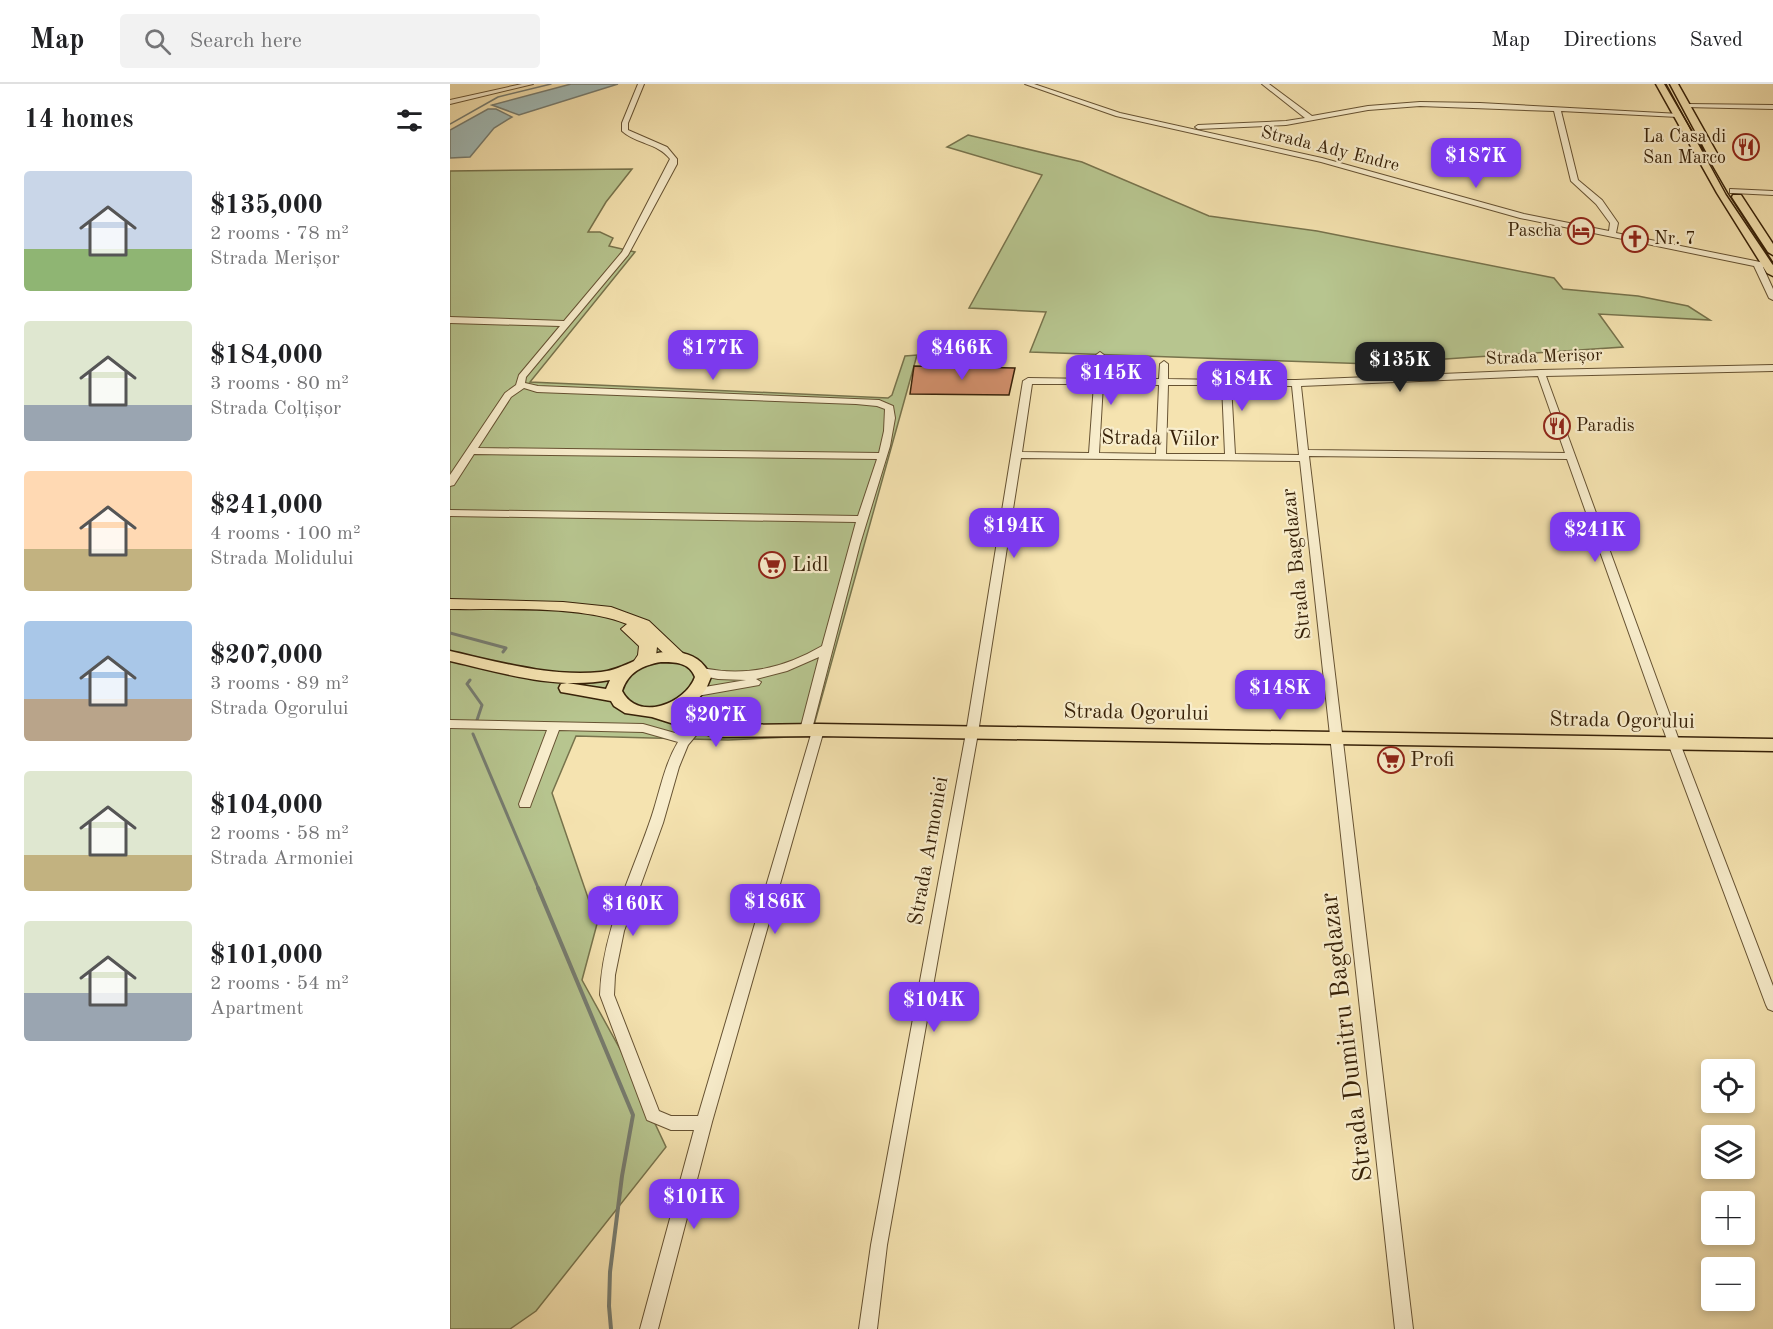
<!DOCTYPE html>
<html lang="en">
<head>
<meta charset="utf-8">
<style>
  body { margin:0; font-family:"Old Standard TT",serif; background:#f2f2f2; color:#202124; height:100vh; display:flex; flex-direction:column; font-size:22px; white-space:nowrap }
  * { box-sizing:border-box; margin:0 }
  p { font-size:20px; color:#757577 }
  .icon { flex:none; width:33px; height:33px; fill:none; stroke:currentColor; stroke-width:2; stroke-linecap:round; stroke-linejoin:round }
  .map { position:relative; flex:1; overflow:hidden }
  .side { display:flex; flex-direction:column; background:#fff; width:450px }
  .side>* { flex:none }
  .tools { position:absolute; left:1251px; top:975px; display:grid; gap:12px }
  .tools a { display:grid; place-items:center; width:54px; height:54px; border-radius:6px; background:#fff; box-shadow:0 3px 9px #0003; font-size:30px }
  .price { position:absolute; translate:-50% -51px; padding:0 14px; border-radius:12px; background:#7c3aed; color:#fff; font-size:20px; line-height:39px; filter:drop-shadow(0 2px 3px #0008) }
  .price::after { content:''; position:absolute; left:50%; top:36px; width:18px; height:14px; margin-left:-9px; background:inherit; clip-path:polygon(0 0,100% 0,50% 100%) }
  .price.current { background:#222; color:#fff }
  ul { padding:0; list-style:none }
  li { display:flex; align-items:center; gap:18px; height:150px; padding:0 24px }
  li span { display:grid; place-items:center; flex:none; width:168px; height:120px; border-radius:6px; color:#555 }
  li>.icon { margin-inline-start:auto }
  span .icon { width:72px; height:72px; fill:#fffc; stroke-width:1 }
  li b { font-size:26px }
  h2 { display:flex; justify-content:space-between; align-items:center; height:72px; padding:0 24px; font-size:26px }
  header { display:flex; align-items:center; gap:36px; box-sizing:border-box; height:84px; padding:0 30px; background:#fff; border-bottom:2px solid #e0e0e0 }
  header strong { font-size:28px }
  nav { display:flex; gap:33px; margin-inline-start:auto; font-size:21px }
  .search { width:420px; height:54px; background:#f2f2f2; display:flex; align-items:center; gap:15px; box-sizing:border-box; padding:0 21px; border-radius:6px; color:#757577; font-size:22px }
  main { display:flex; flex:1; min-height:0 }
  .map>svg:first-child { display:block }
  .green { fill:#b7c58f; stroke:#77734c; stroke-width:1.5 }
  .water { fill:#a2bbb7; stroke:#777d71; stroke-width:1.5 }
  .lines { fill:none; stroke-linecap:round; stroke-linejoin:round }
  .stream-far2 { stroke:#777d71; stroke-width:1.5 }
  .stream-far1 { stroke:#777d71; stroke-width:3 }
  .stream { stroke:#777d71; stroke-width:4 }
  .building { fill:#d2906d; stroke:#372108; stroke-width:1.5 }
  .minor-casing { stroke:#665232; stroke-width:2 }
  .major-casing { stroke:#372108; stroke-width:3 }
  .highway-casing { stroke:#372108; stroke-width:2 }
  .minor { fill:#f8edcc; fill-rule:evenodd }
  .major { fill:#f5e3b0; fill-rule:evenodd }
  .highway { fill:#f5e3b0; fill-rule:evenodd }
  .tram { stroke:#372108; stroke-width:1.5 }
  .labels { text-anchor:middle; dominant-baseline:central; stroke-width:4.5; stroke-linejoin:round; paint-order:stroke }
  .far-poi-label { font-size:18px; fill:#372108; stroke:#f8edcc; text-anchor:end }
  .far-street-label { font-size:18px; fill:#372108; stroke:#f8edcc }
  .street-label { font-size:21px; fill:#372108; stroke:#f8edcc }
  .poi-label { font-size:21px; fill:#372108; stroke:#f8edcc; text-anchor:start }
  .near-street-label { font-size:26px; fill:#372108; stroke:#f8edcc }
</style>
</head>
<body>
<header>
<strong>Map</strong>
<div class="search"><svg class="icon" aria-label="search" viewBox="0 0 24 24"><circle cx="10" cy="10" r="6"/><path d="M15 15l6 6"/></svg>Search here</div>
<nav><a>Map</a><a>Directions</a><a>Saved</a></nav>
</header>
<main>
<section class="side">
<h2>14 homes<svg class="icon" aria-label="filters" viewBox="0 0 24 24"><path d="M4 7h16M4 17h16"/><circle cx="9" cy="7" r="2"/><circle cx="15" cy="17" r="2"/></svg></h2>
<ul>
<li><span style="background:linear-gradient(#c9d6e8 65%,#8fb573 0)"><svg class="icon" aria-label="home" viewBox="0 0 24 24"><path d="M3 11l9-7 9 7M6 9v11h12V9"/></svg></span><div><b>$135,000</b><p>2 rooms · 78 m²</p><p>Strada Merișor</p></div></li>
<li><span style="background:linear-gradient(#dfe7d0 70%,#9aa5b1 0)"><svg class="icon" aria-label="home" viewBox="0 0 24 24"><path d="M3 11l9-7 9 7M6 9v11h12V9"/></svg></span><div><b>$184,000</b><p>3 rooms · 80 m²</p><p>Strada Colțișor</p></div></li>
<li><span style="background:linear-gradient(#ffd9b3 65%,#c2b280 0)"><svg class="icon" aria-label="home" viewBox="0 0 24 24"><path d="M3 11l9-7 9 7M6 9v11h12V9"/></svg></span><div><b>$241,000</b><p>4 rooms · 100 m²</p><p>Strada Molidului</p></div></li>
<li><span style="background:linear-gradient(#a9c7e8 65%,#b9a48a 0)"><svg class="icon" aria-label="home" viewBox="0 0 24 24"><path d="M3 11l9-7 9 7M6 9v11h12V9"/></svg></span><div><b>$207,000</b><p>3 rooms · 89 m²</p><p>Strada Ogorului</p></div></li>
<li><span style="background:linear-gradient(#dfe7d0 70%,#c2b280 0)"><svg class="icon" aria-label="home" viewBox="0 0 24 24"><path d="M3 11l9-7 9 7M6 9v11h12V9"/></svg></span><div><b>$104,000</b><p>2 rooms · 58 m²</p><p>Strada Armoniei</p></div></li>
<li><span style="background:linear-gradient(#dfe7d0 60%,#9aa5b1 0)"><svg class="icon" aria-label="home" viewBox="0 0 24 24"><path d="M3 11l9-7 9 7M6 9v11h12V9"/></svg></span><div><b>$101,000</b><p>2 rooms · 54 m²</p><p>Apartment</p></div></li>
</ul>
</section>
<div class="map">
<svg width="1323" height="1245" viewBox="0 0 1323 1245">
  <rect width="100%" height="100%" fill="#f5e3b0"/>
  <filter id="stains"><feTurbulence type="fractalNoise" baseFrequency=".00333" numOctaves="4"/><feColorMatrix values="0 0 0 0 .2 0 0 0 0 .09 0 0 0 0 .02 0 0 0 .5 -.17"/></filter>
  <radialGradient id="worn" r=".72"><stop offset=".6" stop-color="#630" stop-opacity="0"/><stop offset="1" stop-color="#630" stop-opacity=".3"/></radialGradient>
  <!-- green -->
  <path class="green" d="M518,51L632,78L759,132L867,147L1104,194L1113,205L1188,212L1238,222L1260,236L1149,230L1173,263L922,280L580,268L596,228L519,224L592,91L497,63Z
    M182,85L156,118L138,148H150L163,154L159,162L185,168L80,298L438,314L442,311L455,272L467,271L361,652L278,656L126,652L102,709L147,840L132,896L170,965L216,1063L86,1227L60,1245H0V87Z"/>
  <!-- water -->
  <path class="water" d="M121,0H168L69,31L42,21Z
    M38,25H46L62,33L44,44L20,73L0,74V46Z"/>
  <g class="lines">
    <!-- stream-far2 -->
    <path class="stream-far2" d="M0,40L48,13L101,0"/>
    <!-- stream-far1 -->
    <path class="stream-far1" d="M0,549L56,564L53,568
      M20,596L17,600L32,621L27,636
      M23,650L89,806"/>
    <!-- stream -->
    <path class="stream" d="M88,804L183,1031L172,1092L160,1188L159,1222L161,1245"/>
  </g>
  <!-- building -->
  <path class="building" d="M464,282L565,284L559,311L460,310Z"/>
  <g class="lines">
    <defs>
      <path id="minor" d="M72,0H83L0,20V16Z
        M188,0H194L178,39V46L217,63L227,75V80L178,171L76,293L75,299L88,302L429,316L443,322L445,334L440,362L410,460L362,645L368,642L374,646L262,1038L208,1245H190L244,1046H221L197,1036L150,911C152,850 179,797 199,740C209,713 213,683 228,658L193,648L109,646L81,720L80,723H70L69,720L97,646L0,644V636L193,640L232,651L243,640H251L253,643L238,661L229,683L213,739L174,847L165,891L164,911L209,1027L221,1032H248L362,647L356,650L350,646L369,573L337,587L306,595L311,598L309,601L247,612L241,608L243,605L296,596L268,595L248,591L246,588L252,584C296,593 334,584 372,562L406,438L0,432V426L408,432L427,375L24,370L4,401L0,402V391L55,309L66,301L69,291L110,242L0,239V233L114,237L172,168L220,75C208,59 186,60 172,47V39ZM74,304L87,308L406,320L427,322L435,325L434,347L429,369L28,364L61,313Z
        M575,0H584L670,29L872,74L1074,130L1159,147L1160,139L1146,120L1121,97L1104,27L970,22L918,26L836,41L748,45L745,43L748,41L836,37L855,34L812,0H819L862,32L918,22L970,18L1030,19L1230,30V32L1228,33L1111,27L1128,96L1152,116L1168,139L1166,149L1320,180V184L1313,183L1323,205V216L1319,214L1304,182L1070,134L871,78L666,32Z
        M1237,20L1323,21V25L1235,23V21Z
        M1280,105L1323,107V111L1283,109H1280Z
        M650,268L654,271L653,295H709L710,280L714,277L718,280V295L772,296V283L776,280L780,283L781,296H846L1091,286L1323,281V287L1096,292L1233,667L1323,902V927L1318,925L1316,921L1221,667L1117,375L859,372L963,1245H945L850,377L571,374L528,649L437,1161L427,1245H409L421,1161L516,649L573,297L578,294L644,295L646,271ZM1088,292L1115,369L858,366L851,302ZM582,300H644L639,369L572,368ZM653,300L709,301L706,370L649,369ZM718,301H772L775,370H716ZM781,301L842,302L849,371L785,370Z"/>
      <path id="major" d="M1206,0H1214L1277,109L1323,180V192L1317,189L1267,109Z
        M1220,0H1228L1269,73L1267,75L1259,73Z
        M1283,111H1291L1323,160V171L1318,168L1282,113Z
        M0,567C49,578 100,593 151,588C178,585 195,565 226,568C243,570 254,577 261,593L256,605L248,615L253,626L278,636L280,641L368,640L1323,655V667L368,652L265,653L202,633L175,629L164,622L161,617L117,609L111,608L109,604L111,600L117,599L156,605L160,596C106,606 52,589 0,577ZM211,578C225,578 239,578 245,593C235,620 188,638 172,607C178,588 193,581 211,578ZM236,624L240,633L255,639L224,629Z"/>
      <path id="highway" d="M0,515L113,518L161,523L199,537L237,573L234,577H222L207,563L206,572L199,581H187L184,577L188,571L189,562L171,545L177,540C128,521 53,526 0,525Z"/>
    </defs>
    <!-- minor casing -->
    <use href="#minor" class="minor-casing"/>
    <!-- major casing -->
    <use href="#major" class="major-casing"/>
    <!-- highway casing -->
    <use href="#highway" class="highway-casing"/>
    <!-- minor -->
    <use href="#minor" class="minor"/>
    <!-- major -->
    <use href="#major" class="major"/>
    <!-- highway -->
    <use href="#highway" class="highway"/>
    <!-- tram -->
    <path class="tram" d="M1216,0L1276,110L1323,180"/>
  </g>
  <!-- icons -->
  <defs>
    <symbol id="restaurant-ring" viewBox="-11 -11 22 22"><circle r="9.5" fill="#f8edcc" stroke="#8f2418" stroke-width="1.5"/><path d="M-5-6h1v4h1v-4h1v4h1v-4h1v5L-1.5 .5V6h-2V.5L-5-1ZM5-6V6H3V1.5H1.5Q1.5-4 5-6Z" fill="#8f2418"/></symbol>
    <symbol id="hotel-ring" viewBox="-11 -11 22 22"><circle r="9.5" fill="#f8edcc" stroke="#8f2418" stroke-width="1.5"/><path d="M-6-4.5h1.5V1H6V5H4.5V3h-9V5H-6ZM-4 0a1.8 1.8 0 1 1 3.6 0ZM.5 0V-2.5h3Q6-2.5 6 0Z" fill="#8f2418"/></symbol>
    <symbol id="church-ring" viewBox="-11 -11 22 22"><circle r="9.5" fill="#f8edcc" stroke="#8f2418" stroke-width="1.5"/><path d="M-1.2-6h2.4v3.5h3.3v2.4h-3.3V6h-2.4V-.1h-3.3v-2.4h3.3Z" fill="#8f2418"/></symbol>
    <symbol id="supermarket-ring" viewBox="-11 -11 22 22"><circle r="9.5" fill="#f8edcc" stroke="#8f2418" stroke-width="1.5"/><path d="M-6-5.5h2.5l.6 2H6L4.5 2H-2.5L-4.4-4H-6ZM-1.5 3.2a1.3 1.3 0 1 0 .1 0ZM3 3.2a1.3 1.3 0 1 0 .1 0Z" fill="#8f2418"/></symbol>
  </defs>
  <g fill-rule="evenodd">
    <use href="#restaurant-ring" x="1281" y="48" width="30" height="30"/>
    <use href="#hotel-ring" x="1116" y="132" width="30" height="30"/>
    <use href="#church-ring" x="1170" y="140" width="30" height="30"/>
    <use href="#restaurant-ring" x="1092" y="327" width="30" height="30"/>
    <use href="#supermarket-ring" x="307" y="466" width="30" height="30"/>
    <use href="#supermarket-ring" x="926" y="661" width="30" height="30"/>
  </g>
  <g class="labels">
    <!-- far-poi labels -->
    <g class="far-poi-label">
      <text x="1276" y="53">La Casa di<tspan x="1276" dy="21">San Marco</tspan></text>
      <text x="1112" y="147">Pascha</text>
      <text x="1204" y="155" text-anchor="start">Nr. 7</text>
      <text x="1126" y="342" text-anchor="start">Paradis</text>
    </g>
    <!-- far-street labels -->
    <g class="far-street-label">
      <text transform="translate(880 65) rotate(14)">Strada Ady Endre</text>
      <text transform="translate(1094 273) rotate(-2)">Strada Merișor</text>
    </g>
    <!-- street labels -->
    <g class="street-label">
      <text transform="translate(710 355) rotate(1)">Strada Viilor</text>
      <text transform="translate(847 480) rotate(-96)">Strada Bagdazar</text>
      <text transform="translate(686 629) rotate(1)">Strada Ogorului</text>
      <text transform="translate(1172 637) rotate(1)">Strada Ogorului</text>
      <text transform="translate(479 767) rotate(-80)">Strada Armoniei</text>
    </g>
    <!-- poi labels -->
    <g class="poi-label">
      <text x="342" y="481">Lidl</text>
      <text x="960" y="676">Profi</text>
    </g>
    <!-- near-street labels -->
    <g class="near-street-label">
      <text transform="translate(897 953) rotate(-97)">Strada Dumitru Bagdazar</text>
    </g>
  </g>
  <rect width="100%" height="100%" filter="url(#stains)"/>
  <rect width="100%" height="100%" fill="url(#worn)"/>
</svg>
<div class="tools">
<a><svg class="icon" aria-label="locate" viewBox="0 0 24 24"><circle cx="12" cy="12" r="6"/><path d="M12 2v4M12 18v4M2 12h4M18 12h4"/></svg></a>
<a><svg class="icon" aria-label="layers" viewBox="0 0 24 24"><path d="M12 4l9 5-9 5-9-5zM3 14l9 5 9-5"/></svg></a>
<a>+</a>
<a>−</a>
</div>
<b class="price" style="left:1026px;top:105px">$187K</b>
<b class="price" style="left:263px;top:297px">$177K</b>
<b class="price" style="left:512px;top:297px">$466K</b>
<b class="price current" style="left:950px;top:309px">$135K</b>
<b class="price" style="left:661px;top:322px">$145K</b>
<b class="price" style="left:792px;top:328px">$184K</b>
<b class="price" style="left:564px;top:475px">$194K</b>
<b class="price" style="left:1145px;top:479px">$241K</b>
<b class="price" style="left:830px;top:637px">$148K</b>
<b class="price" style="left:266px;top:664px">$207K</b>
<b class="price" style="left:325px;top:851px">$186K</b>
<b class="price" style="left:183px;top:853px">$160K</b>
<b class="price" style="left:484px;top:949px">$104K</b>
<b class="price" style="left:244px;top:1146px">$101K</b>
</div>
</main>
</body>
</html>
